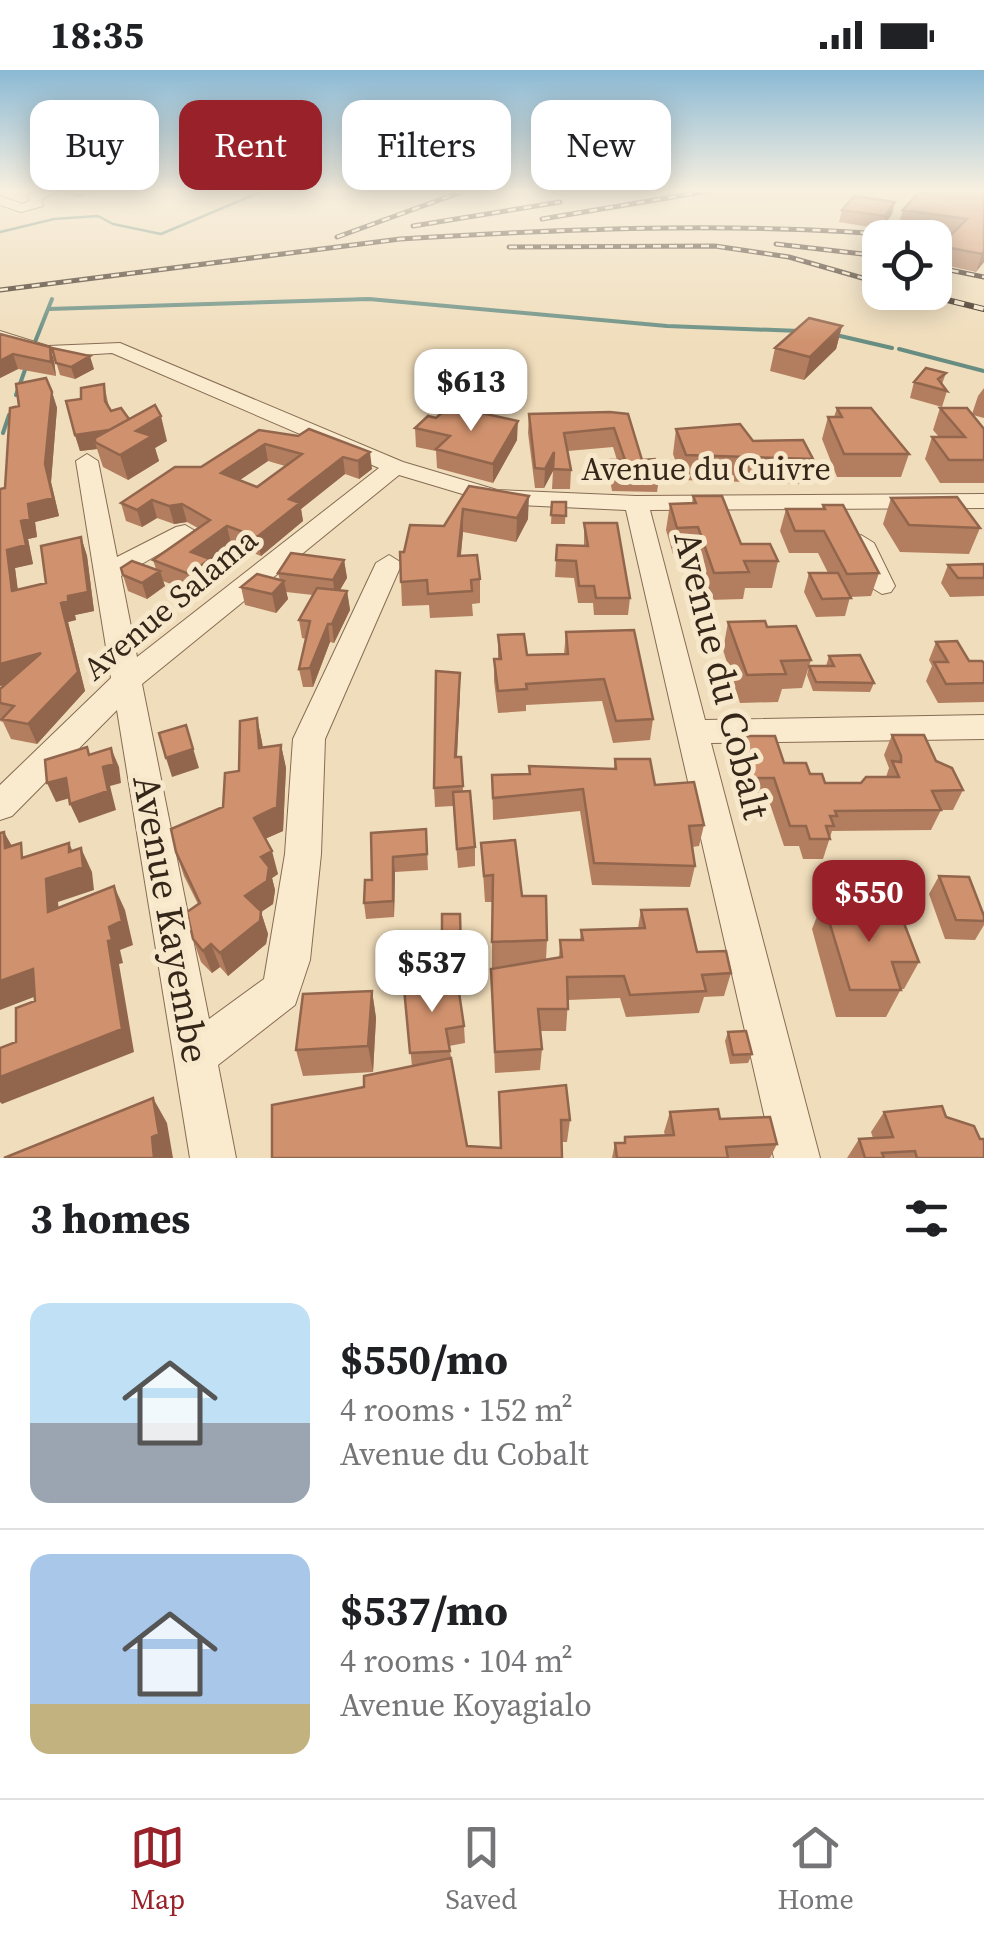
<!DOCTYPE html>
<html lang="en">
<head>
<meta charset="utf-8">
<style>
  body { margin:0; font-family:"Source Serif 4",serif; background:#f2f2f2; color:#202124; height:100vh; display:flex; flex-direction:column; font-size:38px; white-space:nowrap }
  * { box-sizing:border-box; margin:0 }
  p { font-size:32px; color:#757577 }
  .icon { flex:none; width:55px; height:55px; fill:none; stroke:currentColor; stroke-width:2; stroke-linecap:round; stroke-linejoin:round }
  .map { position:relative; height:1088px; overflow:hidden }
  .side { display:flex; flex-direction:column; background:#fff; flex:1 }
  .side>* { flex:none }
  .hud { position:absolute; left:30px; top:30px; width:925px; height:90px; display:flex; gap:20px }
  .tools { position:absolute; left:862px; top:150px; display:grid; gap:20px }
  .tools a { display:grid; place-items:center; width:90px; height:90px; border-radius:20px; background:#fff; box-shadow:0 5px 25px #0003; font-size:50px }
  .price { position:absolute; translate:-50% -85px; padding:0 22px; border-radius:20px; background:#fff; color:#222; font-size:32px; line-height:65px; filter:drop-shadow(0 2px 5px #0008) }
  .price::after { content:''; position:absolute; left:50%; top:60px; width:30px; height:22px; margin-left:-15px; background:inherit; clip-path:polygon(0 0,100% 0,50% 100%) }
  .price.on { background:#992129; color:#fff }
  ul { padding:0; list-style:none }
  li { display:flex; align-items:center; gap:30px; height:250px; padding:0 30px }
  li+li { border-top:2px solid #e0e0e0 }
  li span { display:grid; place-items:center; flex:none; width:280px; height:200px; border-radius:20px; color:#555 }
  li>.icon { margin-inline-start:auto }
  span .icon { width:120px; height:120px; fill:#fffc; stroke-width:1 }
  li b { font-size:42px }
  h2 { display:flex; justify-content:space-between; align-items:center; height:120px; padding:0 30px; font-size:42px }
  .chip { padding:0 35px; border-radius:20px; background:#fff; box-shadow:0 5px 25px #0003; font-size:35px; line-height:90px }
  .chip.on { background:#992129; color:#fff }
  .status { display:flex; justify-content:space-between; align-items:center; height:70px; padding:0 50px; background:#fff; direction:ltr }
  .status svg { height:28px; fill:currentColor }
  .dock { display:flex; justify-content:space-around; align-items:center; height:140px; border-top:2px solid #e0e0e0; background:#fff; font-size:28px; color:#757577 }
  .dock a { display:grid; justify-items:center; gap:5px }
  .dock .on { color:#992129 }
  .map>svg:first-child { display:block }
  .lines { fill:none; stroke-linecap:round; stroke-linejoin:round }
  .stream-far1 { stroke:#678d82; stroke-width:2.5 }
  .stream { stroke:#678d82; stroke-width:4 }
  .minor-casing { stroke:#876c54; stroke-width:2 }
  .minor { fill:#faebce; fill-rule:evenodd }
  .rail-far1-casing { stroke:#35261a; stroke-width:5 }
  .rail-casing { stroke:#35261a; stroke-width:6 }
  .rail-far1 { stroke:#f7e8cb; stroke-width:2.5; stroke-dasharray:8; stroke-linecap:butt }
  .rail { stroke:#f7e8cb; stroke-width:4; stroke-dasharray:10; stroke-linecap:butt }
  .wall { fill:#b37e5f; fill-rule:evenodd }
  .shaded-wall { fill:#92664d }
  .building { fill:#d0926e; stroke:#92664d; stroke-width:2.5; fill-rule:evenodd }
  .labels { text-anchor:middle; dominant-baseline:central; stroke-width:10; stroke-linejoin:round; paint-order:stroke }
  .street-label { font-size:32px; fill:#35261a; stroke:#f7e8cb }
  .near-street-label { font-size:38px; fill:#35261a; stroke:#f7e8cb }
</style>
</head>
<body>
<div class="status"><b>18:35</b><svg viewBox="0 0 49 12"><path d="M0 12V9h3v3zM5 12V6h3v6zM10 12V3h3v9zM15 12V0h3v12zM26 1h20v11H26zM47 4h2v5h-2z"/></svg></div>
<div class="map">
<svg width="984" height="1088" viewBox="0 0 984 1088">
  <rect width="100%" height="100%" fill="#f0ddbb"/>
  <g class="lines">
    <!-- stream-far1 -->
    <path class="stream-far1" d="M0,162L54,149L98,146L113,154L161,164L263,121
      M357,229H373"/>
    <!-- stream -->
    <path class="stream" d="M48,239L369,229L667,256L800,261
      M836,265L892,278
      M33,277L52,229
      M899,279L984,301
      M16,325L26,297
      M3,363L9,345"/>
    <defs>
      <path id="minor" d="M41,121H60L41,129L43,136L21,142L0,135V126L22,134L30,131L28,124Z
        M0,261L48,276L120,273L403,392L497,420L636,426L984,424V438L650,440L705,650L984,645V669L711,673L820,1088H774L626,440L496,434L399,405L142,614L209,949L264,909L285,784L293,669L376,493L389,485L402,493L325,669L321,784L310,890L295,935L218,995L236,1088H190L117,640L12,746L0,750V715L111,608L76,391L87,384L98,391L117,487L176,457L185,455L197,462L121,506L137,587L379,398L112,283L47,287L0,272Z
        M861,465L874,473L895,516L891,522L882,524L869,516L848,473Z"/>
    </defs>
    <!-- minor casing -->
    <use href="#minor" class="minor-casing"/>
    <!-- minor -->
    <use href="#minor" class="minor"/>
    <defs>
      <path id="rail-far1" d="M542,149L708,121
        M413,156L560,132
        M337,167L464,121
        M776,174L880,186
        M509,177L715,176L789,187L880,213
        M935,197L984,207
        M0,220L400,169C578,158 754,151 932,168
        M916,222L945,229"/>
      <path id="rail" d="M935,227L984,239"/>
    </defs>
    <!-- rail-far1 casing -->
    <use href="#rail-far1" class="rail-far1-casing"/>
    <!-- rail casing -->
    <use href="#rail" class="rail-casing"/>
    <!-- rail-far1 -->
    <use href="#rail-far1" class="rail-far1"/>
    <!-- rail -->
    <use href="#rail" class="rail"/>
  </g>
  <!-- wall -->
  <path class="wall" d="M60,121H104L78,127L62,124Z
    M925,121H984V192L976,202L935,193L940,176L952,164L898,156L903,140Z
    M842,140L892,144L882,159L839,152Z
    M842,256L836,279L804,310L770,301L775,278Z
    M0,264L50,277L54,291L56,306L18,299L0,308Z
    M52,278L94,299L75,309L60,305Z
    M946,303L942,314L947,321L942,337L910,328L914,312Z
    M104,314L109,337L111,341L167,371L155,378L159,391L128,410L103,397L97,379L80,381L75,365L81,329Z
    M984,318V348L973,345L984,359V413H940L925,389L932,367H939L933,360L940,338L972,344L978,326Z
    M52,322L57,338L51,412L59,446L35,452L37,467L28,469L33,494L15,498L18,520L46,513L81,467L87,486L94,541L75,545L76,550L68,552L85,621L37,674L11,669L3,652L0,651V619L4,615L0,616L5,418L19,336Z
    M837,338L909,384L901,407H837L822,369L828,347H834Z
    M610,342L642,390L660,402L657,422L612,421L610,410L611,390H617L613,377L568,381L571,400L570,419H552L553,401L544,418H535L528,363L529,344Z
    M415,358L517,370L493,413L437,398L436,381L416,377Z
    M309,359L372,399L359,409L345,404L301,439L303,451L261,486L231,474L210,490L214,508L194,523L163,511L165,516L147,529L128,521L123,505L156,499L153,490L198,458L187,452L174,454L157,448L142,457L126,451L121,433L201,397L259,360L298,366ZM268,391L285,396L257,417L240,410Z
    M676,359L753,371L813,389L807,414L682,410L673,384Z
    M469,416L528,449L516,472L463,462L461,485L480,509V533L472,534L473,546L430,548L429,535L402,536L401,512L404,482L444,456Z
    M693,426L741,474L778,491L772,518H745L743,529L709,530L693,483L673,484L666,460L670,434L692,433Z
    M891,428L980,458L969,484L900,482L883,454Z
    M552,432H566L565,454H551Z
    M823,435L879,503L871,526L850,527L845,546L816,547L804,522L809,503H828L818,483H789L780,461L786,439H822Z
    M584,453L630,528L628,545H594L593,533H578L574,508L555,507L557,475L584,476Z
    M344,490L347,508L340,520L347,521L350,540L334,573L330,572L313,617H303L299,599L306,569L302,568L299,550L313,525L286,522L288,529L276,543L245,535L241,517L280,510L278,503Z
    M984,494V526L950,527L941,513L948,495Z
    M728,552L767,557L811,590L802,618L782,619L778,632L740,633L723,580Z
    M566,562L653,649L650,670L613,673L602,631L526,635V641L498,643L494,611V589H498V565L527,585L564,584Z
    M936,572L969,591L984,593V632L938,633L926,611L932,596L929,590Z
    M829,586L874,613L870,622L813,621L807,605L809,596H826Z
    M460,621L457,687H461L463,721L475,777V796L458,798L453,736L435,737L434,718Z
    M257,648L263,677L281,675L286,698L283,761L265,769L278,804L272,808L275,820L273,834L261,842L268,864L266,874L228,906L220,897L212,903L201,892L193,869L198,834L184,806L176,782L223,737L239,701Z
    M892,665L936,691L963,720L953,740H941L931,760L832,761L823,789H803L799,776H784L768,728H742L734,695L739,675H744L746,666L784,693L810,704L825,713H861L886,707L889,698L884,685Z
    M615,689L655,715L704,755L699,776L692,777L695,796L690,817L592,815L580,741L493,750L492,705L529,704V696L614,699Z
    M426,759L428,800L395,802L394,847L366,849L364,833L372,810L371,763Z
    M481,773L522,826L547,870L546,890L559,888L560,870H580L581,860L638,858L641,840L697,882L731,903L724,926L704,927L699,943L626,947L620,928L568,930L566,961H540L542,979L540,1000L495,1003L491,899L502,897L492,898V832H485Z
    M939,806L984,846V855L975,870L945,869L929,824Z
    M823,831L877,848L919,892L904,919H901L886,947H836L812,859Z
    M460,844L462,899L437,900L436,882L442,867Z
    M404,918L464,956L465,973L449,976L467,1076L500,1078L499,1022L570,1050L567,1072H561L562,1088H272L364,1017L412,996Z
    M372,921L376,948L373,1002L303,1006L296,980Z
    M728,962L752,984L748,993L730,994L725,971Z
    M670,1042L720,1049L777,1074L770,1088H612L615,1073H624L625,1067L665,1065L664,1062Z
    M884,1042L946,1047L980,1069L984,1088H847L859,1069L873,1068L871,1062Z"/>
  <!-- shaded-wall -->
  <path class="shaded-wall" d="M76,121H104L78,127Z
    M895,132L892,144L882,159L885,146Z
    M984,181V192L976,202L982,184Z
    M842,256L836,279L804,310L810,287Z
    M50,277L54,291L56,306L51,292Z
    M13,284L18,299L0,308V291Z
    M90,286L94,299L75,309L71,297Z
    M52,322L57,338L51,412L59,446L35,452L37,467L28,469L33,494L15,498L20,540L12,521L7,480L21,451L45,394Z
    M161,346L167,371L155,378L159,391L128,410L120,385L136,361Z
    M518,351L517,370L493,413V394Z
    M134,356L95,372L97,379L80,381L75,365Z
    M265,374L268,391L225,420L221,403Z
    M370,382L372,399L359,409L358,391Z
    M554,382L553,401L544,418L545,399Z
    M343,387L345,404L301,439L303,451L261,486L257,467L289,429Z
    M529,426L528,449L516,472L517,448Z
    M152,430L157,448L142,457L137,440Z
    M182,434L187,452L174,454L169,436Z
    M463,439V462L458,510V486Z
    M227,456L231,474L210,490L214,508L194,523L189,504L191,482Z
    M81,467L87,486L94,541L75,545L76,550L68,552L85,621L37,674L28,654L61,533L68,526Z
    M344,490L347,508L335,528L333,510Z
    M160,501L165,516L147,529L142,513Z
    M284,511L288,529L276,543L272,524Z
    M347,521L350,540L334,573L332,554Z
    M328,554L330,572L313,617L310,598Z
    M41,583L49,602L0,616V594Z
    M460,603V621L456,706L455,687Z
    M257,648L262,672L265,701L259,678Z
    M186,655L199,698L172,707L166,688Z
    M281,675L286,698L283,761L260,771L254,748Z
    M111,678L119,697L121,713L110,716L116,740L79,753L70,734L103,697Z
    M66,708L74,727L56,732L47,713Z
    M4,762L17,785L5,778Z
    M69,773L80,798L81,778L92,802L94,820L58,832L61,865L48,842L46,809L69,782Z
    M272,781L278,804L272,808L275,820L273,834L261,842L268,864L266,874L228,906L220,883L261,787Z
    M393,787L395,802L394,847L393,831Z
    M114,816L125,840L133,875L120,880L123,893L119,894L134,982L2,1034L0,1032V1007L108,871Z
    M211,874L220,897L212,903L203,881Z
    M33,899L47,922L0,940V911Z
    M372,921L376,948L373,1002L368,976Z
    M153,1028L167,1053L173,1088H154L152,1067Z"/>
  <!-- building -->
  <path class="building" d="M938,121H984V181L982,184L940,176L967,149L903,140L919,122L940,124Z
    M854,126L895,132L885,146L842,140Z
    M809,248L842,256L810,287L775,278Z
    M0,264L50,277L51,292L13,284L0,291Z
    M52,278L90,286L71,297L56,293Z
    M926,298L946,303L938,309L947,321L914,312Z
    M46,308L52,322L45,394L53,428L28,434L30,449L21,451L26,475L7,480L12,521L46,513L41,476L81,467L88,522L68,526V531L61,533L78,602L28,654L2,649L14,636L0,633V619L41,583L0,594V419L5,418L10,338L19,336L16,314Z
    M104,314L105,331L111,341L121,338L129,349L109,360L75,365L66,331L81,329V318Z
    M155,335L161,346L136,361L152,366L120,385L95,372V368Z
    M837,338H871L909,384H844L828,347H842Z
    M940,338H967L984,359V390H949L932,367H965Z
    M463,339L518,351L493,394L436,379L450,366L415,358L428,346L436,348L445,340L459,343Z
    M610,342L628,344L642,390L655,389L660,402L614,401L611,390H625L614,358L564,363L571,400L553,399L554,382L545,399L535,398L529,344Z
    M740,354L753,371L803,370L813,389L686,385L676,359Z
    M309,359L370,382L358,391L343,387L289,429L300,433L257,467L227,456L191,482L210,489L189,504L153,490L210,450L182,434L169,436L152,430L137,440L121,433L175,397H201L259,360L298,366ZM265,374L302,384L257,417L221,403Z
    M469,416L529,426L517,448L463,439L458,486L477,485L480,509L471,510L472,521L428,524L427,510L401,512L400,482H404L410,455L444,456Z
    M693,426H722L741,474H770L778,491H744L749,502L714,503L698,457L677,458L670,434L696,433Z
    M957,427L980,458L909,455L891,428Z
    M552,432H566V446L551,445Z
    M823,435H843L879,503L847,504L824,461H795L786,439H825Z
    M584,453H617L630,528H596L594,516H579L576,491L556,490L557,475L588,476Z
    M291,483L344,490L333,510L278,503Z
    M132,491L160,501L142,513L123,505L121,498Z
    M984,494V508H958L948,495Z
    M809,503H838L851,528L822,529Z
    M257,504L284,511L272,524L241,517Z
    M317,518L347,521L332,554H328L310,598L299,599L310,551L299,550Z
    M765,551L767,557L796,556L811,590L781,591L786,604L747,605L728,552Z
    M634,560L653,649L616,651L604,609L526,614L527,619L498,621L494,589H501L498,565L524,564L527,585L568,584L566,562Z
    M957,571L969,591H982L984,593V613L946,614L934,592H948L936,572Z
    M860,585L874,613L816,612L809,596H834L829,586Z
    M436,601L460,603L455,687H461L463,716L434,718Z
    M257,648L259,678L281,675L277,737L254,748L272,781L261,787L269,797L267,811L245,826L261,841L260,851L220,883L211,874L203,881L193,869L187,842L200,833L176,782L171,759L223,737L225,703L239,701L240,651Z
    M186,655L193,679L166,688L159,663Z
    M892,665H924L936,691L952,698L963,720L932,721L941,740L835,741L837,746H830L834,756H826L830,769H810L806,756H790L774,708H747L739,675H749L746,666H775L784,693H806L810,704H822L825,713H861L866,707H899L892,691L901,692V686Z
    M87,677L89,685L111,678L114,694L103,697L108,721L70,734L66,708L47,713L45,690Z
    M615,689H650L655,715L694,712L704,755L689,756L695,796L594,793L583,719L493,728L492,705L530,704L529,696L616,699Z
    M470,721L475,777L457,779L453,722Z
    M426,759L427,784L393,787V831L364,833L365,810H372L371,763Z
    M4,762L5,778L21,773L22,788L69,773V782L81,778L83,797L46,809L48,842L114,816L122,851L109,857L112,870L108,871L122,959L0,1007V978L16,972V938L35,931L33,899L0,911V763Z
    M515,770L522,826H546L547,870L492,872L493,805L484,806L481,773Z
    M939,806L969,807L984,846V851L956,850Z
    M823,831H871L877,848H902L919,892H892L901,920H850Z
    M687,839L697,882L726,881L731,903L702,905L706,921L630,925L624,906L567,907L568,939H538L542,979L495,982L491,899L562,887L560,870H583L581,860L645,858L641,840Z
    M442,844H460L461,881L436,882V867H442Z
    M457,909L464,956L446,959L450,981L410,983L404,918Z
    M372,921L368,976L296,980L303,924Z
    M746,961L752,984L733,985L728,962Z
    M451,988L467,1076L501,1078L499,1022L566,1015L570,1050H561L562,1088H272V1035L364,1017V1006Z
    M153,1028L159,1064L152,1067L154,1088H4Z
    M942,1036L946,1047L974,1056L980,1069H984V1088H917L915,1081L882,1083L884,1088H865L859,1069L893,1067L884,1042Z
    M718,1039L720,1049L770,1047L777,1074L726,1077L728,1088H617L615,1073H625V1067L674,1065L670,1042Z"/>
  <!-- sky -->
  <linearGradient id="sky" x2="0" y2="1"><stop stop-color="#8bb9d4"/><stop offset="0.44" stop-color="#f8f0e0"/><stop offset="1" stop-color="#f8f0e0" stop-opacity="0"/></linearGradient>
  <rect width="984" height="273" fill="url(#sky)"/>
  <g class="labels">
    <!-- street labels -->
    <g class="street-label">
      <text x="706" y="399">Avenue du Cuivre</text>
      <text transform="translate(170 534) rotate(-40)">Avenue Salama</text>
    </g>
    <!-- near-street labels -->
    <g class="near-street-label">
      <text transform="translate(722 605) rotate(76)">Avenue du Cobalt</text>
      <text transform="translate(171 849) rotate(80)">Avenue Kayembe</text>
    </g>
  </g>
</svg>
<div class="tools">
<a><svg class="icon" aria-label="locate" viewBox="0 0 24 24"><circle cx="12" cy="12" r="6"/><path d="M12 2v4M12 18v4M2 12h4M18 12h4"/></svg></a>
</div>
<b class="price" style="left:471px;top:364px">$613</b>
<b class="price on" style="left:869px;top:875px">$550</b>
<b class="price" style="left:432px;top:945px">$537</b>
<div class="hud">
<a class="chip">Buy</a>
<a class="chip on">Rent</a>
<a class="chip">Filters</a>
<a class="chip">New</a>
</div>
</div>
<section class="side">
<h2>3 homes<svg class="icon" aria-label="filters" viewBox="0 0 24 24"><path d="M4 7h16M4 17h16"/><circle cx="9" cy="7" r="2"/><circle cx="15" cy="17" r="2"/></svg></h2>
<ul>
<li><span style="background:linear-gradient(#bfe0f5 60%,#9aa5b1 0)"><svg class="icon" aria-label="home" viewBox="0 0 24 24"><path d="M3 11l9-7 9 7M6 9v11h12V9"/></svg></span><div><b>$550/mo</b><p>4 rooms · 152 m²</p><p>Avenue du Cobalt</p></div></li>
<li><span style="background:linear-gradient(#a9c7e8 75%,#c2b280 0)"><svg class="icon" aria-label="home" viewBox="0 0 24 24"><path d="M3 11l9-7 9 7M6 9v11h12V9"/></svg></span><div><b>$537/mo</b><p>4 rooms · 104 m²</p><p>Avenue Koyagialo</p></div></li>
</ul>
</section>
<nav class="dock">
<a class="on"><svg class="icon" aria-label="map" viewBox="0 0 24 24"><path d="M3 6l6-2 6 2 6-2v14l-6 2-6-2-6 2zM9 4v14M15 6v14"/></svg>Map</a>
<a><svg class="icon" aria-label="saved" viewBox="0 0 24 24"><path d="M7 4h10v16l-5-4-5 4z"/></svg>Saved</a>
<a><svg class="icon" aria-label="home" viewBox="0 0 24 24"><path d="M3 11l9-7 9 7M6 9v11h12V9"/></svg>Home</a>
</nav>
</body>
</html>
